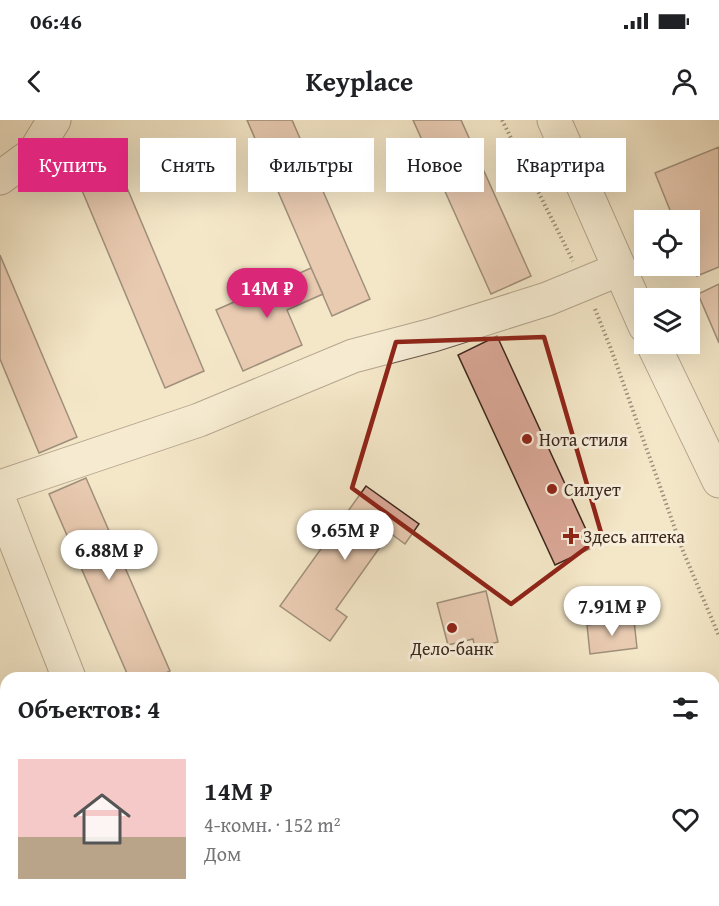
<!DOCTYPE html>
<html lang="ru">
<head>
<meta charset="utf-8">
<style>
  body { margin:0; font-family:"Gentium Book Plus",serif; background:#f2f2f2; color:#202124; height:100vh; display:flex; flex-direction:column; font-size:22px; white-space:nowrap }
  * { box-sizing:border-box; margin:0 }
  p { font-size:20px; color:#757577 }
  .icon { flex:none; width:33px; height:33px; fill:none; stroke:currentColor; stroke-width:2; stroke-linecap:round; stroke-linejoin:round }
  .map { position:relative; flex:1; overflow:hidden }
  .details { position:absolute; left:0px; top:552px; width:720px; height:234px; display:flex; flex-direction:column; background:#fff; border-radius:18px 18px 0 0; box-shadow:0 6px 24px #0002 }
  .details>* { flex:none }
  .hud { position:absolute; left:18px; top:18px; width:684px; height:54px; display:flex; gap:12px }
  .buttons { position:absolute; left:634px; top:90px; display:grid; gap:12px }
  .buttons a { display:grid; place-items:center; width:66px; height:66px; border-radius:0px; background:#fff; box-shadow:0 6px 24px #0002; font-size:30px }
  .price { position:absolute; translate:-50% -51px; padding:0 14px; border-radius:21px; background:#fff; color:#222; font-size:20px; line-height:39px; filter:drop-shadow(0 2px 3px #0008) }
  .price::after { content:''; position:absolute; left:50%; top:36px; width:18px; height:14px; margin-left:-9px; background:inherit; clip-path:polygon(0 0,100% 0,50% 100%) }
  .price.active { background:#db2777; color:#fff }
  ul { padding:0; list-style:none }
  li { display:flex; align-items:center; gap:18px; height:150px; padding:0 18px }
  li+li { border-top:2px solid #e0e0e0 }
  li span { display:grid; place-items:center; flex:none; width:168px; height:120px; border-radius:0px; color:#555 }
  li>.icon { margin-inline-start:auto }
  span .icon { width:72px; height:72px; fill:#fffc; stroke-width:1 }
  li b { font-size:26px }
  h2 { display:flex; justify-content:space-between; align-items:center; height:72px; padding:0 18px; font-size:26px }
  .chip { padding:0 21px; border-radius:0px; background:#fff; box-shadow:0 6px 24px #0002; font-size:21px; line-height:54px }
  .chip.active { background:#db2777; color:#fff }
  .status { display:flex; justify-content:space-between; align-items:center; height:42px; padding:0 30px; background:#fff; direction:ltr }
  .status svg { height:16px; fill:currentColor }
  header { display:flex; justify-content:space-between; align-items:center; height:78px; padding:0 18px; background:#fff; font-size:27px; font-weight:700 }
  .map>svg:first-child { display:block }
  .building { fill:#dba898; stroke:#3a261d; stroke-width:1.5 }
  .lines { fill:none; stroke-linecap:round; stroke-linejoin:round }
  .minor-casing { stroke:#685648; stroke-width:35 }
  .major-casing { stroke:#3a261d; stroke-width:35 }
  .path { stroke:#3a261d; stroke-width:4; stroke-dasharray:1.5 3; stroke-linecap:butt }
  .minor { stroke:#f8efdb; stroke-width:33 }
  .major { stroke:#eac484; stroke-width:33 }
  .marked { fill:none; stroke:#8f2418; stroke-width:4.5; stroke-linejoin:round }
  .poi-dot { fill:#8f2418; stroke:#f8efdb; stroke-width:2 }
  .labels { text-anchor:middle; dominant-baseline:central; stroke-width:6; stroke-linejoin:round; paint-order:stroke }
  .poi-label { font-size:18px; fill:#3a261d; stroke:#f8efdb; text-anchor:start }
</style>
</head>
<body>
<div class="status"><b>06:46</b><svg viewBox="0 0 49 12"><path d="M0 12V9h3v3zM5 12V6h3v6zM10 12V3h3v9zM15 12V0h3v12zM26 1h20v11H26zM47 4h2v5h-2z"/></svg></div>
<header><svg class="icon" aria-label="back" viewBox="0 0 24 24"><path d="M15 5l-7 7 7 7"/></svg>Keyplace<svg class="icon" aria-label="person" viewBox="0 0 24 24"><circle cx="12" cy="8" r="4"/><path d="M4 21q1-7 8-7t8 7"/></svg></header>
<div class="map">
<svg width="719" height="786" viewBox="0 0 719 786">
  <rect width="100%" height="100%" fill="#f4e7c8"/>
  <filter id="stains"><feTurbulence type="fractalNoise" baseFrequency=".00333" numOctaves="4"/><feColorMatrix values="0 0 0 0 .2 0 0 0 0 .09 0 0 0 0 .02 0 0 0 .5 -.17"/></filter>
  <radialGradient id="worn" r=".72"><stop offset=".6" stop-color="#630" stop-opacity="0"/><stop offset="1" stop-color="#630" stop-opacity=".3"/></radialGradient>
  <!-- building -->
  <path class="building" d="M247,0H292L370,179L332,196Z
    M413,0H461L531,156L491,174Z
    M719,27V147L697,156L690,140V100H674L655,53Z
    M112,32L204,251L165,268L73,49Z
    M0,135L77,317L39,333L0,239Z
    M311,148L323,174L287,190L302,225L243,251L216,190Z
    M719,164V223L698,174Z
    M497,216L594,427L555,445L458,235Z
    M86,358L170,551L155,558H129L49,374Z
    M366,366L419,404L405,424L390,413L336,489L347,497L330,521L280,486Z
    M486,471L498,522L475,528L473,519L448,525L437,483Z
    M634,500L637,528L590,534L587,505Z
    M0,578L6,593V621L0,623Z
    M6,714V754L0,741V716Z
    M148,780H182L185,786H151Z"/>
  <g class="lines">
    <defs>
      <path id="minor" d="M554,0L645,206
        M0,58L34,33L54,0
        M653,224L719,361
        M0,367L199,300L353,236L433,215L547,179L620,149
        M0,382L69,558
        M258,786L371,780
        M516,786V780"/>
      <path id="major" d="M714,593H719
        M0,679L6,677"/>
    </defs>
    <!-- minor casing -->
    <use href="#minor" class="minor-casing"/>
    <!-- major casing -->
    <use href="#major" class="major-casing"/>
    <!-- path -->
    <path class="path" d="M502,0L573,141
      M595,189L611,229L683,431L719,516"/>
    <!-- minor -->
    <use href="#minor" class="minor"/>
    <!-- major -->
    <use href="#major" class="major"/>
  </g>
  <!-- marked area -->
  <path d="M0 0H719V786H0ZM544,217L602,416L511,484L352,368L396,222Z" fill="#f4e7c8" fill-opacity=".55" fill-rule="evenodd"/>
  <path class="marked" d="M544,217L602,416L511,484L352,368L396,222Z"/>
  <!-- markers -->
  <g class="poi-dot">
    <circle cx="527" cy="319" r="6"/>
    <circle cx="552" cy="369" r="6"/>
    <path d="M568 407h6v6h6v6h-6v6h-6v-6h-6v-6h6z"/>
    <circle cx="452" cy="508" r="6"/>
  </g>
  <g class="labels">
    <!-- poi labels -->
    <g class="poi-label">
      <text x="539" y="319">Нота стиля</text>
      <text x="564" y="369">Силует</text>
      <text x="583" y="416">Здесь аптека</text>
      <text x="452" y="528" text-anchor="middle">Дело-банк</text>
    </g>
  </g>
  <rect width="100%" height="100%" filter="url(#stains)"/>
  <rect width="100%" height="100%" fill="url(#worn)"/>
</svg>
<div class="buttons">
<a><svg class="icon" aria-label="locate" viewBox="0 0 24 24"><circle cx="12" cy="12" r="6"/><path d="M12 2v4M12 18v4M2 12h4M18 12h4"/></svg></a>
<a><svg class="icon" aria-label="layers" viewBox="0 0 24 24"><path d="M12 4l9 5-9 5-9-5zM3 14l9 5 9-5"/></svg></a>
</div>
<b class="price active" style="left:267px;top:199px">14M ₽</b>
<b class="price" style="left:345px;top:441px">9.65M ₽</b>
<b class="price" style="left:109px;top:461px">6.88M ₽</b>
<b class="price" style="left:612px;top:517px">7.91M ₽</b>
<div class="hud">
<a class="chip active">Купить</a>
<a class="chip">Снять</a>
<a class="chip">Фильтры</a>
<a class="chip">Новое</a>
<a class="chip">Квартира</a>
</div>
<section class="details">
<h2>Объектов: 4<svg class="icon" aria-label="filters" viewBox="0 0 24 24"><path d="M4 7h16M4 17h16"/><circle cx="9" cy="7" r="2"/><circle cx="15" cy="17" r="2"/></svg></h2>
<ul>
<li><span style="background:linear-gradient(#f6c9c9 65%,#b9a48a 0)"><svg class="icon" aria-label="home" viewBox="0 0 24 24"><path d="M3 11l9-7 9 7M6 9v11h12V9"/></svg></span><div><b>14M ₽</b><p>4-комн. · 152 m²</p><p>Дом</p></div><svg class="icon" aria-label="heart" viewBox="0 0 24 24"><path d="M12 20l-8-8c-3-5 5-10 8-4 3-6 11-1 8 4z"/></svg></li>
</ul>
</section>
</div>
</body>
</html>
